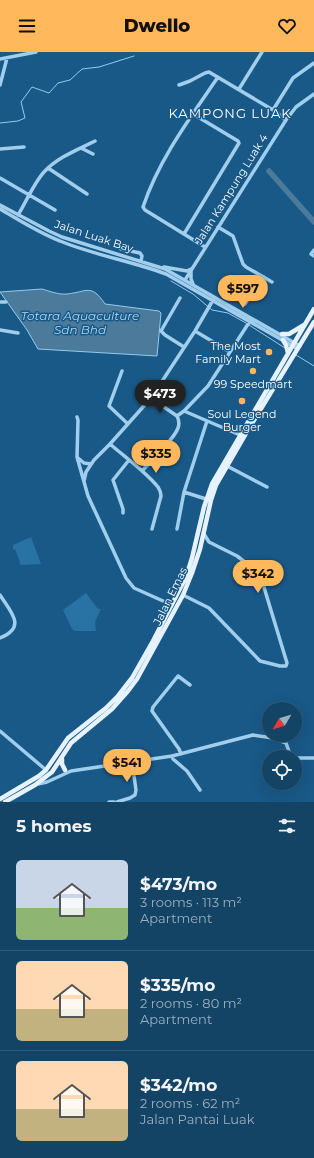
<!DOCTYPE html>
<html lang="en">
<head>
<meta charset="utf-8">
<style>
  body { margin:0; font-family:Montserrat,sans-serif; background:#1c4a6b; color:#f1f3f6; height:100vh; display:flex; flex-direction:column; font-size:15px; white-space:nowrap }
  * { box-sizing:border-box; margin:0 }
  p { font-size:13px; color:#9db0bf }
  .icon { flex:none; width:22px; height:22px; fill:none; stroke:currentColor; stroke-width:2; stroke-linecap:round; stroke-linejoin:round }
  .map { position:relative; height:750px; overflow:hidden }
  .drawer { display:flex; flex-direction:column; background:#134365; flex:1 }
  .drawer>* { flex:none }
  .needle { width:26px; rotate:232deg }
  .fabs { position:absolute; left:262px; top:650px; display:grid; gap:8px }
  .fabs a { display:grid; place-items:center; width:40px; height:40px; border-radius:50%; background:#134365; box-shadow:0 4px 16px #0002,0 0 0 1px #325c79; font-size:20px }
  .price { position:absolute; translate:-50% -34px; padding:0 9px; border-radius:14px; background:#ffb85c; color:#111; font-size:13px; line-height:26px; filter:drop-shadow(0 1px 2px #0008) }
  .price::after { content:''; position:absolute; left:50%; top:24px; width:12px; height:9px; margin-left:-6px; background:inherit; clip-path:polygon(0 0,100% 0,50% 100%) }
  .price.active { background:#222; color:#fff }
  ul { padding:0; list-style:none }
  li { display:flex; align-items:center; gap:12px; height:100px; padding:0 16px }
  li+li { border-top:1px solid #325c79 }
  li span { display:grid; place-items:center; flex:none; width:112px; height:80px; border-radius:6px; color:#555 }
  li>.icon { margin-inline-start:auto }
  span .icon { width:48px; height:48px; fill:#fffc; stroke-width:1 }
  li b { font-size:17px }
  h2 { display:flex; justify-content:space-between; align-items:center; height:48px; padding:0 16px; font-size:17px }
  header { display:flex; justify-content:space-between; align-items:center; height:52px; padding:0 16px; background:#ffb85c; color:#111; font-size:18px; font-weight:800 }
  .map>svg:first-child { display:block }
  .green { fill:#2972a4 }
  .water { fill:#4b7a9b; stroke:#93cbef }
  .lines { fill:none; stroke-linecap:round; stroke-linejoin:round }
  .stream { stroke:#93cbef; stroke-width:1 }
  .river { stroke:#4b7a9b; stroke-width:5.5 }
  .minor { stroke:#a0ceec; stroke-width:3.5 }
  .major { stroke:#e6f3ff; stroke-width:4.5 }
  .poi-dot { fill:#ffb85c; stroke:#195987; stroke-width:1.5 }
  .labels { text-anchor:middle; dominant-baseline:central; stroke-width:3; stroke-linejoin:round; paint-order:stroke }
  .street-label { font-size:11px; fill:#fff; stroke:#195987 }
  .poi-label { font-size:11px; fill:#fff; stroke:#195987 }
  .water-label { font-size:12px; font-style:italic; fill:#acd7f4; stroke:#195987 }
  .quarter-label { font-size:13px; letter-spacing:1px; fill:#fff; stroke:#195987 }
</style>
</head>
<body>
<header><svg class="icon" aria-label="menu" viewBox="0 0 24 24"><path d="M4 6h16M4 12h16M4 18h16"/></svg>Dwello<svg class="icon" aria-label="heart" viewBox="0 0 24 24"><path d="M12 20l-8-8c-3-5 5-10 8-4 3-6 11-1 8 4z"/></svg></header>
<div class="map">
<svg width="314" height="750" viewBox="0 0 314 750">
  <rect width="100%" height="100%" fill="#195987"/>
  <!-- green -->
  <path class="green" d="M31,485L41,512L21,513L19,511L20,510L15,497L13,498V493Z
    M86,541L98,557H101L95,570L96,579H75L72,577L63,558Z"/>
  <!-- water -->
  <path class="water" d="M42,237C49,239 59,243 67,242C87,240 91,231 105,252L159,259L161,261L157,304L38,297L27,278L0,240Z"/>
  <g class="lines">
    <!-- stream -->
    <path class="stream" d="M0,71L18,69L25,66L21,50L32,35L49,41L58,31L70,28L82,17L99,15L134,4
      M171,229L193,242L212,258L228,261L246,271
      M249,273L285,296
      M296,303L314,314"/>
    <!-- river -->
    <path class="river" d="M269,119L314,170"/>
    <!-- minor -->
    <path class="minor" d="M0,7L36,0
      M0,33L7,6
      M179,33L190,29L205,21L209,20L273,58L286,68
      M239,37L262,0
      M273,58L293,26L314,11
      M81,96L93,102
      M0,97L24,95
      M48,116L87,142
      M0,126L55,158
      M0,153L49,179L62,185L165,217L300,294
      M0,157C19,168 39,181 60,189C94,203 131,209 166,222L298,297
      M18,163C26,150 34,131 44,120C58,105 77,98 95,89
      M218,175L233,184L243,212L246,215L272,230
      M184,182L239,91L238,89L193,62
      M205,195L145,158L143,155C159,107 190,66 218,25
      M121,197L140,201L142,204L141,209
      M314,198L311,202L314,204
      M164,215L187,219L191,217
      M191,219V227L193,232
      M185,228L286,68L296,55L314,42
      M180,246L161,279L165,283L184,295
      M0,250H6
      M245,252L264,225
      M0,278L18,281
      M195,279L230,300
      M122,319L109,354L128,372
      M151,346L177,364
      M184,359L240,383
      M177,364L184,359L208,334L250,269
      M77,365L78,368L77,405L88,444L126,526L134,536L172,553
      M110,392C126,406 145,419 158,435C160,438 161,440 161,444L152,477
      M78,406L84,411L91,412
      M227,414L267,435
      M142,419C152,408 173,389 178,376C180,371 179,368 177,364
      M84,429L86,420L94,408L110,392L151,346L195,279L213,248
      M184,440L206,447
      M123,461V457L113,428L129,408
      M177,477L184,440L207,369
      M0,543C11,560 27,575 0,586
      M183,543L209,556L260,609L280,614H286L287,611L263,532L258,520L237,504L209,490L204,482
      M0,679L46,718
      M181,702L179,697L152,659L153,655L178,624L190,633
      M172,704L173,707L187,719L200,738
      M295,706H314
      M38,732L47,730L71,719L172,704L253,683L273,686L286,691L291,705
      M109,750H114
      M117,750L130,746L135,743L136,738L132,710"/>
    <!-- major -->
    <path class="major" d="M282,282H289L304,273
      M283,288L286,293L288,301
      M62,707V712L65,718
      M0,747L39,724L46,718L68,686L106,656L118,644L132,626L153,589L186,525L192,506L204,455L212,432L314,257
      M5,750L35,733L52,720L71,691L112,657L128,639L137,627L183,543L192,521L200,497L211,448L216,433L245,383L314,270"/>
  </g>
  <!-- markers -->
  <g class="poi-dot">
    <circle cx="269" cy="300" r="4"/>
    <circle cx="253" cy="319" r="4"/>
    <circle cx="242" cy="349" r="4"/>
  </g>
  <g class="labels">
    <!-- street labels -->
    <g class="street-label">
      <text transform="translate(231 137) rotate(-58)">Jalan Kampung Luak 4</text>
      <text transform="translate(94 184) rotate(18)">Jalan Luak Bay</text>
      <text transform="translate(170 544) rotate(-64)">Jalan Emas</text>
    </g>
    <!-- poi labels -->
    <g class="poi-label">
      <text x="261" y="294" text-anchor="end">The Most<tspan x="261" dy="13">Family Mart</tspan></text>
      <text x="253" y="332">99 Speedmart</text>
      <text x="242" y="362">Soul Legend<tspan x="242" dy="13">Burger</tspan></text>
    </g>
    <!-- water labels -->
    <g class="water-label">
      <text x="80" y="263">Totara Aquaculture<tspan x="80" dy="14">Sdn Bhd</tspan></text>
    </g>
    <!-- quarter labels -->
    <g class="quarter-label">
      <text x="230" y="61">KAMPONG LUAK</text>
    </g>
  </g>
</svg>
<div class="fabs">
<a><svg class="needle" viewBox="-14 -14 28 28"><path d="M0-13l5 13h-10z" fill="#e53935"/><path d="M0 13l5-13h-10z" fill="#9db0bf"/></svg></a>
<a><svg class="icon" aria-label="locate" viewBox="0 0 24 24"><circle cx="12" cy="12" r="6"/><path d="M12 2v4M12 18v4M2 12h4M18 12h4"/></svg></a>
</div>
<b class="price" style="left:243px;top:257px">$597</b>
<b class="price active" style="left:160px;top:362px">$473</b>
<b class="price" style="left:156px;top:422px">$335</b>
<b class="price" style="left:258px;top:542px">$342</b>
<b class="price" style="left:127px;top:731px">$541</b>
</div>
<section class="drawer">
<h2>5 homes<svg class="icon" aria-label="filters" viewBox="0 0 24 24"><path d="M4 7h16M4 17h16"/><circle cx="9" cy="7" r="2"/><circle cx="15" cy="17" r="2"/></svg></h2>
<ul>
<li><span style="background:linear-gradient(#c9d6e8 60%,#8fb573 0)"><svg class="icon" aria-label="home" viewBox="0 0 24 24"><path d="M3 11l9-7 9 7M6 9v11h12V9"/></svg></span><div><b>$473/mo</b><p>3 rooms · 113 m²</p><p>Apartment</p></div></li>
<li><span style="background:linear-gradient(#ffd9b3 60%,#c2b280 0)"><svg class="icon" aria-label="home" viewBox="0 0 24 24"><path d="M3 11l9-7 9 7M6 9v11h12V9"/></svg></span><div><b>$335/mo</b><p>2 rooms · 80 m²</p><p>Apartment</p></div></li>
<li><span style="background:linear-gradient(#ffd9b3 60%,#c2b280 0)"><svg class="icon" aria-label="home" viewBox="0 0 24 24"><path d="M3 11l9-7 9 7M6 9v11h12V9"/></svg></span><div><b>$342/mo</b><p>2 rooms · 62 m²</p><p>Jalan Pantai Luak</p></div></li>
</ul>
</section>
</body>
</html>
